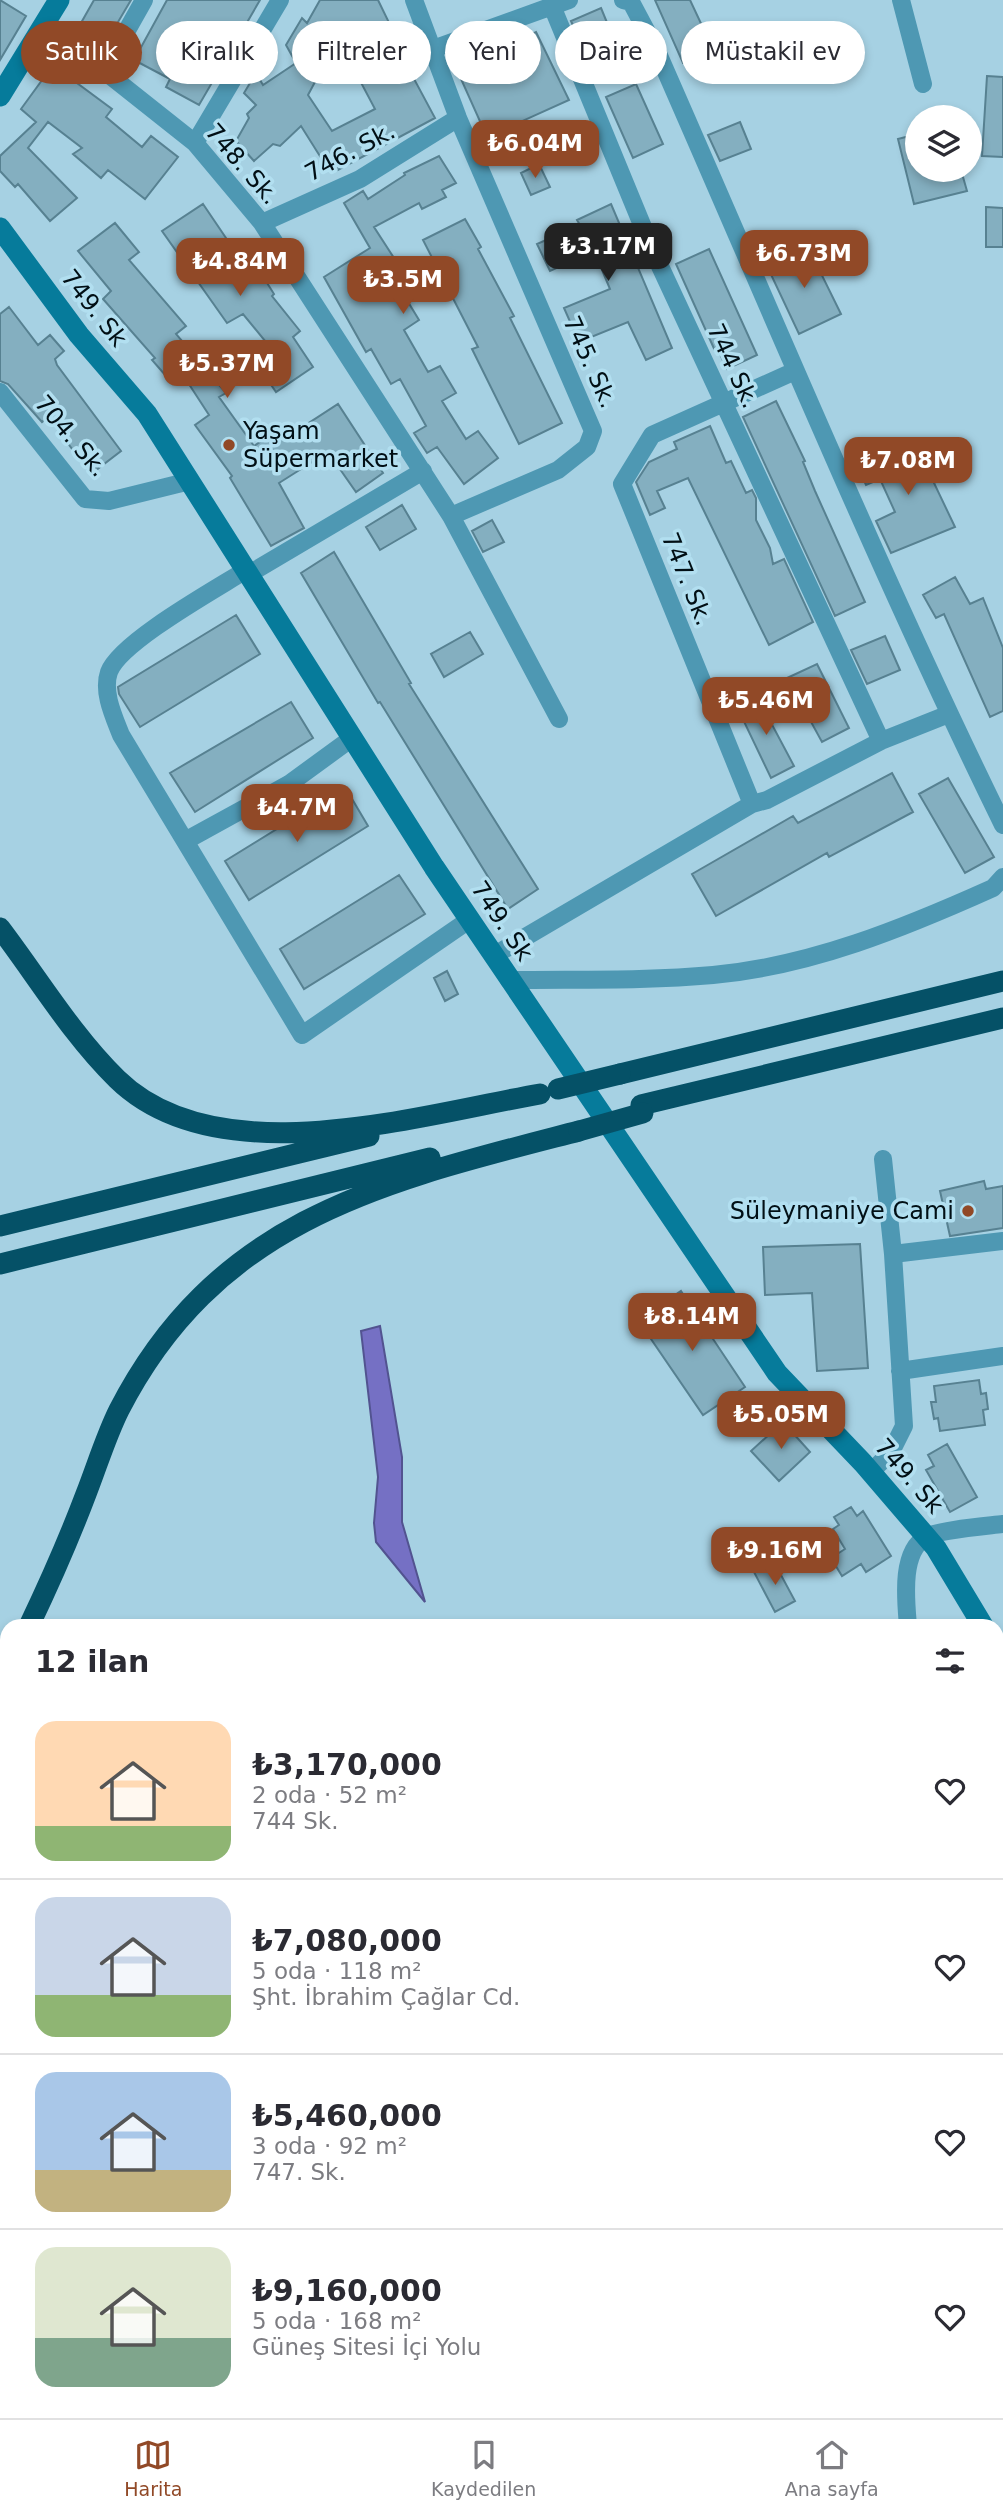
<!DOCTYPE html>
<html lang="tr">
<head>
<meta charset="utf-8">
<style>
  body { margin:0; font-family:"DejaVu Sans",sans-serif; background:#f2f2f3; color:#2b2b33; height:100vh; display:flex; flex-direction:column; font-size:26px; white-space:nowrap }
  * { box-sizing:border-box; margin:0 }
  p { font-size:23px; color:#7c7c81 }
  .icon { flex:none; width:38px; height:38px; fill:none; stroke:currentColor; stroke-width:2; stroke-linecap:round; stroke-linejoin:round }
  .map { position:relative; flex:1; overflow:hidden }
  .panel { position:absolute; left:0px; top:1619px; width:1004px; height:800px; display:flex; flex-direction:column; background:#fff; border-radius:21px 21px 0 0; box-shadow:0 4px 10px #0003 }
  .panel>* { flex:none }
  .hud { position:absolute; left:21px; top:21px; width:962px; height:63px; display:flex; gap:14px }
  .fabs { position:absolute; left:905px; top:105px; display:grid; gap:14px }
  .fabs a { display:grid; place-items:center; width:77px; height:77px; border-radius:50%; background:#fff; box-shadow:0 4px 10px #0003; font-size:35px }
  .price { position:absolute; translate:-50% -60px; padding:0 16px; border-radius:14px; background:#914927; color:#fff; font-size:23px; line-height:46px; filter:drop-shadow(0 2px 4px #0008) }
  .price::after { content:''; position:absolute; left:50%; top:42px; width:21px; height:16px; margin-left:-10px; background:inherit; clip-path:polygon(0 0,100% 0,50% 100%) }
  .price.current { background:#222; color:#fff }
  ul { padding:0; list-style:none }
  li { display:flex; align-items:center; gap:21px; height:175px; padding:0 35px }
  li+li { border-top:2px solid #e1e1e2 }
  li span { display:grid; place-items:center; flex:none; width:196px; height:140px; border-radius:21px; color:#555 }
  li>.icon { margin-inline-start:auto }
  span .icon { width:84px; height:84px; fill:#fffc; stroke-width:1 }
  li b { font-size:30px }
  h2 { display:flex; justify-content:space-between; align-items:center; height:84px; padding:0 35px; font-size:30px }
  .pill { padding:0 24px; border-radius:32px; background:#fff; box-shadow:0 4px 10px #0003; font-size:24px; line-height:63px }
  .pill.current { background:#914927; color:#fff }
  .tab-bar { display:flex; justify-content:space-around; align-items:center; height:98px; border-top:2px solid #e1e1e2; background:#fff; font-size:19px; color:#7c7c81 }
  .tab-bar a { display:grid; justify-items:center; gap:4px }
  .tab-bar .current { color:#914927 }
  .map>svg:first-child { display:block }
  .water { fill:#7570c4; stroke:#525390; stroke-width:2 }
  .building { fill:#84afc0; stroke:#578191; stroke-width:2; fill-rule:evenodd }
  .lines { fill:none; stroke-linecap:round; stroke-linejoin:round }
  .street { stroke:#4e98b3; stroke-width:18 }
  .secondary { stroke:#067b9b; stroke-width:21 }
  .highway { stroke:#055167; stroke-width:21 }
  .highway-bridge { stroke:#055167; stroke-width:21 }
  .poi-dot { fill:#914927; stroke:#b2dff0; stroke-width:2.5 }
  .labels { text-anchor:middle; dominant-baseline:central; stroke-width:7; stroke-linejoin:round; paint-order:stroke }
  .street-label { font-size:24px; fill:#010f15; stroke:#b2dff0 }
  .poi-label { font-size:24px; fill:#010f15; stroke:#b2dff0; text-anchor:start }
</style>
</head>
<body>
<div class="map">
<svg width="1003" height="2418" viewBox="0 0 1003 2418">
  <rect width="100%" height="100%" fill="#a6d1e3"/>
  <!-- water -->
  <path class="water" d="M380,1326L402,1457V1522L425,1602L376,1542L374,1523L378,1477L361,1331Z"/>
  <!-- building -->
  <path class="building" d="M0,0L26,16L0,60Z
    M94,0H131L108,39L81,23Z
    M167,0H260L199,105L166,87L170,79L134,60Z
    M320,0H378L395,35L391,36L435,118L338,170L335,165L328,169L301,126L280,146L273,144L254,161L236,141L249,118L247,114L256,105L244,93L256,73L263,85L296,63L286,45L302,18L307,23ZM338,39L375,109L332,131L308,95Z
    M655,0H690L713,49L683,63Z
    M601,8L615,42L586,55L571,21Z
    M536,32L569,100L487,137L457,70Z
    M56,61L80,79L77,83L112,109L106,117L142,147L151,136L178,157L145,199L108,170L101,178L73,154L82,148L48,122L28,148L77,198L50,221L18,184L15,187L0,171V156L36,122L21,109Z
    M987,76L1003,77V157L982,156Z
    M636,84L663,144L633,158L606,97Z
    M740,122L751,149L720,161L708,135Z
    M917,134V170H961L967,191L914,204L898,139Z
    M439,156L456,183L442,190L446,197L422,209L419,203L374,227L394,258L385,264L419,320L404,330L428,372L440,366L456,393L442,401L466,439L478,431L498,458L464,484L437,447L427,453L414,433L426,426L400,379L391,384L371,349L366,352L324,277L370,248L344,203L363,191L368,199L405,175L404,173Z
    M539,164L550,187L531,195L521,173Z
    M203,204L249,272L257,267L274,294L272,296L300,331L293,337L313,367L276,392L263,373L249,382L247,379L244,381L233,365L266,342L243,314L227,323L162,231Z
    M611,204L672,348L646,360L628,322L579,342L564,308L610,289L595,253L592,252L550,271L537,244L580,225L577,220Z
    M986,207L1003,208V247H986Z
    M465,219L481,247L478,249L514,316L510,318L562,423L519,444L472,349L478,347L423,240Z
    M115,223L139,252L129,260L186,326L176,334L226,393L219,397L254,446L281,428L287,437L338,404L383,473L356,492L328,452L279,483L304,528L271,546L230,478L232,476L195,425L209,415L183,375L173,384L152,360L155,358L103,299L111,291L78,251Z
    M808,247L841,314L799,334L767,266Z
    M709,249L757,355L727,369L719,352L716,353L676,264Z
    M9,307L38,345L50,335L64,351L55,359L57,365L121,451L91,474L48,417L42,422L8,384L0,381V314Z
    M776,401L805,461L803,462L815,491L865,602L835,616L743,417Z
    M710,426L726,463L731,461L746,493L752,490L756,498V520L770,548L773,564L784,559L813,622L769,645L688,478L657,491L665,508L650,515L636,482L649,462L677,449L674,442Z
    M906,443L917,468L937,458L946,477L934,483L955,527L891,553L876,521L895,512L880,479L866,485L857,465Z
    M402,505L416,529L380,550L366,527Z
    M492,520L504,542L483,552L472,531Z
    M334,552L411,683L409,684L538,889L508,909L380,702L378,703L301,573Z
    M955,577L970,604L983,598L1003,648V711L990,717L944,614L936,618L923,595Z
    M236,615L260,654L140,727L119,694L118,687Z
    M470,632L483,654L444,677L431,654Z
    M885,636L900,670L867,684L851,650Z
    M817,664L849,728L822,742L787,678Z
    M763,696L773,717L769,719L794,766L771,778L738,709Z
    M291,702L313,738L195,812L170,773Z
    M892,773L913,812L829,857L827,853L716,916L692,874L793,816L798,823Z
    M948,778L994,857L965,873L919,794Z
    M345,787L368,826L249,900L225,861Z
    M399,875L425,914L304,989L280,949Z
    M447,971L458,994L445,1001L434,978Z
    M984,1181L986,1189L1003,1186V1228L950,1236L940,1191Z
    M860,1244L868,1368L817,1371L812,1293L765,1295L763,1247Z
    M681,1291L745,1387L703,1415L638,1320Z
    M979,1380L981,1394L986,1393L988,1409L983,1410L985,1425L940,1431L938,1418L934,1419L931,1402H936L934,1386Z
    M783,1422L810,1452L779,1481L751,1451Z
    M947,1444L977,1497L950,1512L926,1470L934,1466L928,1455Z
    M851,1507L857,1516L863,1511L891,1556L866,1572L861,1564L842,1576L831,1558L845,1549L833,1529L839,1525L834,1517Z
    M774,1562L795,1601L775,1612L754,1572Z"/>
  <g class="lines">
    <!-- street -->
    <path class="street" d="M414,0L458,118L593,431L587,447L558,470L451,516
      M623,0L631,2L656,49C770,308 878,570 1003,825
      M901,0L923,84
      M552,6L652,249L881,741
      M45,24L195,143L262,223L451,516L559,719
      M433,49L569,0
      M104,71L144,0
      M195,143L280,0
      M262,223L360,179L458,118
      M795,371L652,435L622,484L752,804L767,800L881,741L949,714
      M0,392L85,499L109,501L190,481
      M246,570C216,589 120,642 109,672C102,692 114,717 121,735L302,1035L469,920
      M249,574L423,471
      M185,841L289,784L352,738
      M493,956L752,804
      M509,980C577,979 646,981 713,975C811,966 904,928 993,888L1003,877
      M893,1254L1003,1241
      M900,1371L1003,1356
      M871,1472L891,1452L904,1426L893,1254L883,1159
      M908,1626C906,1601 900,1552 926,1537C938,1530 987,1526 1003,1524
      M998,1889L1003,1888
      M0,1945L7,1967
      M0,2105L7,2108
      M998,2251L1003,2250
      M183,2412L188,2418
      M945,2412L949,2418"/>
    <!-- secondary -->
    <path class="secondary" d="M0,96L59,0
      M0,228L79,335L147,414L434,867L777,1373L863,1463L936,1548L983,1626
      M998,1651L1003,1660"/>
    <!-- highway -->
    <path class="highway" d="M0,928C38,978 72,1035 117,1079C217,1177 419,1115 540,1094
      M620,1074L1003,981
      M641,1105L1003,1018
      M0,1226L369,1136
      M0,1264L430,1158
      M29,1626C50,1582 69,1539 86,1494C97,1466 106,1436 119,1410C218,1217 386,1181 579,1131
      M0,1671L7,1661"/>
    <!-- highway-bridge -->
    <path class="highway-bridge" d="M558,1089L620,1074
      M579,1131L643,1113"/>
  </g>
  <!-- markers -->
  <g class="poi-dot">
    <circle cx="229" cy="445" r="7"/>
    <circle cx="968" cy="1211" r="7"/>
  </g>
  <g class="labels">
    <!-- street labels -->
    <g class="street-label">
      <text transform="translate(350 152) rotate(-28)">746. Sk.</text>
      <text transform="translate(242 164) rotate(49)">748. Sk.</text>
      <text transform="translate(94 308) rotate(52)">749. Sk</text>
      <text transform="translate(590 362) rotate(66)">745. Sk.</text>
      <text transform="translate(733 366) rotate(65)">744 Sk.</text>
      <text transform="translate(71 436) rotate(50)">704. Sk.</text>
      <text transform="translate(687 579) rotate(68)">747. Sk.</text>
      <text transform="translate(502 921) rotate(56)">749. Sk</text>
      <text transform="translate(909 1476) rotate(49)">749. Sk</text>
    </g>
    <!-- poi labels -->
    <g class="poi-label">
      <text x="243" y="431">Yaşam<tspan x="243" dy="28">Süpermarket</tspan></text>
      <text x="954" y="1211" text-anchor="end">Süleymaniye Cami</text>
    </g>
  </g>
</svg>
<div class="fabs">
<a><svg class="icon" aria-label="layers" viewBox="0 0 24 24"><path d="M12 4l9 5-9 5-9-5zM3 14l9 5 9-5"/></svg></a>
</div>
<b class="price" style="left:535px;top:180px">₺6.04M</b>
<b class="price current" style="left:608px;top:283px">₺3.17M</b>
<b class="price" style="left:804px;top:290px">₺6.73M</b>
<b class="price" style="left:240px;top:298px">₺4.84M</b>
<b class="price" style="left:403px;top:316px">₺3.5M</b>
<b class="price" style="left:227px;top:400px">₺5.37M</b>
<b class="price" style="left:908px;top:497px">₺7.08M</b>
<b class="price" style="left:766px;top:737px">₺5.46M</b>
<b class="price" style="left:297px;top:844px">₺4.7M</b>
<b class="price" style="left:692px;top:1353px">₺8.14M</b>
<b class="price" style="left:781px;top:1451px">₺5.05M</b>
<b class="price" style="left:775px;top:1587px">₺9.16M</b>
<div class="hud">
<a class="pill current">Satılık</a>
<a class="pill">Kiralık</a>
<a class="pill">Filtreler</a>
<a class="pill">Yeni</a>
<a class="pill">Daire</a>
<a class="pill">Müstakil ev</a>
</div>
<section class="panel">
<h2>12 ilan<svg class="icon" aria-label="filters" viewBox="0 0 24 24"><path d="M4 7h16M4 17h16"/><circle cx="9" cy="7" r="2"/><circle cx="15" cy="17" r="2"/></svg></h2>
<ul>
<li><span style="background:linear-gradient(#ffd9b3 75%,#8fb573 0)"><svg class="icon" aria-label="home" viewBox="0 0 24 24"><path d="M3 11l9-7 9 7M6 9v11h12V9"/></svg></span><div><b>₺3,170,000</b><p>2 oda · 52 m²</p><p>744 Sk.</p></div><svg class="icon" aria-label="heart" viewBox="0 0 24 24"><path d="M12 20l-8-8c-3-5 5-10 8-4 3-6 11-1 8 4z"/></svg></li>
<li><span style="background:linear-gradient(#c9d6e8 70%,#8fb573 0)"><svg class="icon" aria-label="home" viewBox="0 0 24 24"><path d="M3 11l9-7 9 7M6 9v11h12V9"/></svg></span><div><b>₺7,080,000</b><p>5 oda · 118 m²</p><p>Şht. İbrahim Çağlar Cd.</p></div><svg class="icon" aria-label="heart" viewBox="0 0 24 24"><path d="M12 20l-8-8c-3-5 5-10 8-4 3-6 11-1 8 4z"/></svg></li>
<li><span style="background:linear-gradient(#a9c7e8 70%,#c2b280 0)"><svg class="icon" aria-label="home" viewBox="0 0 24 24"><path d="M3 11l9-7 9 7M6 9v11h12V9"/></svg></span><div><b>₺5,460,000</b><p>3 oda · 92 m²</p><p>747. Sk.</p></div><svg class="icon" aria-label="heart" viewBox="0 0 24 24"><path d="M12 20l-8-8c-3-5 5-10 8-4 3-6 11-1 8 4z"/></svg></li>
<li><span style="background:linear-gradient(#dfe7d0 65%,#7fa58c 0)"><svg class="icon" aria-label="home" viewBox="0 0 24 24"><path d="M3 11l9-7 9 7M6 9v11h12V9"/></svg></span><div><b>₺9,160,000</b><p>5 oda · 168 m²</p><p>Güneş Sitesi İçi Yolu</p></div><svg class="icon" aria-label="heart" viewBox="0 0 24 24"><path d="M12 20l-8-8c-3-5 5-10 8-4 3-6 11-1 8 4z"/></svg></li>
</ul>
</section>
</div>
<nav class="tab-bar">
<a class="current"><svg class="icon" aria-label="map" viewBox="0 0 24 24"><path d="M3 6l6-2 6 2 6-2v14l-6 2-6-2-6 2zM9 4v14M15 6v14"/></svg>Harita</a>
<a><svg class="icon" aria-label="saved" viewBox="0 0 24 24"><path d="M7 4h10v16l-5-4-5 4z"/></svg>Kaydedilen</a>
<a><svg class="icon" aria-label="home" viewBox="0 0 24 24"><path d="M3 11l9-7 9 7M6 9v11h12V9"/></svg>Ana sayfa</a>
</nav>
</body>
</html>
